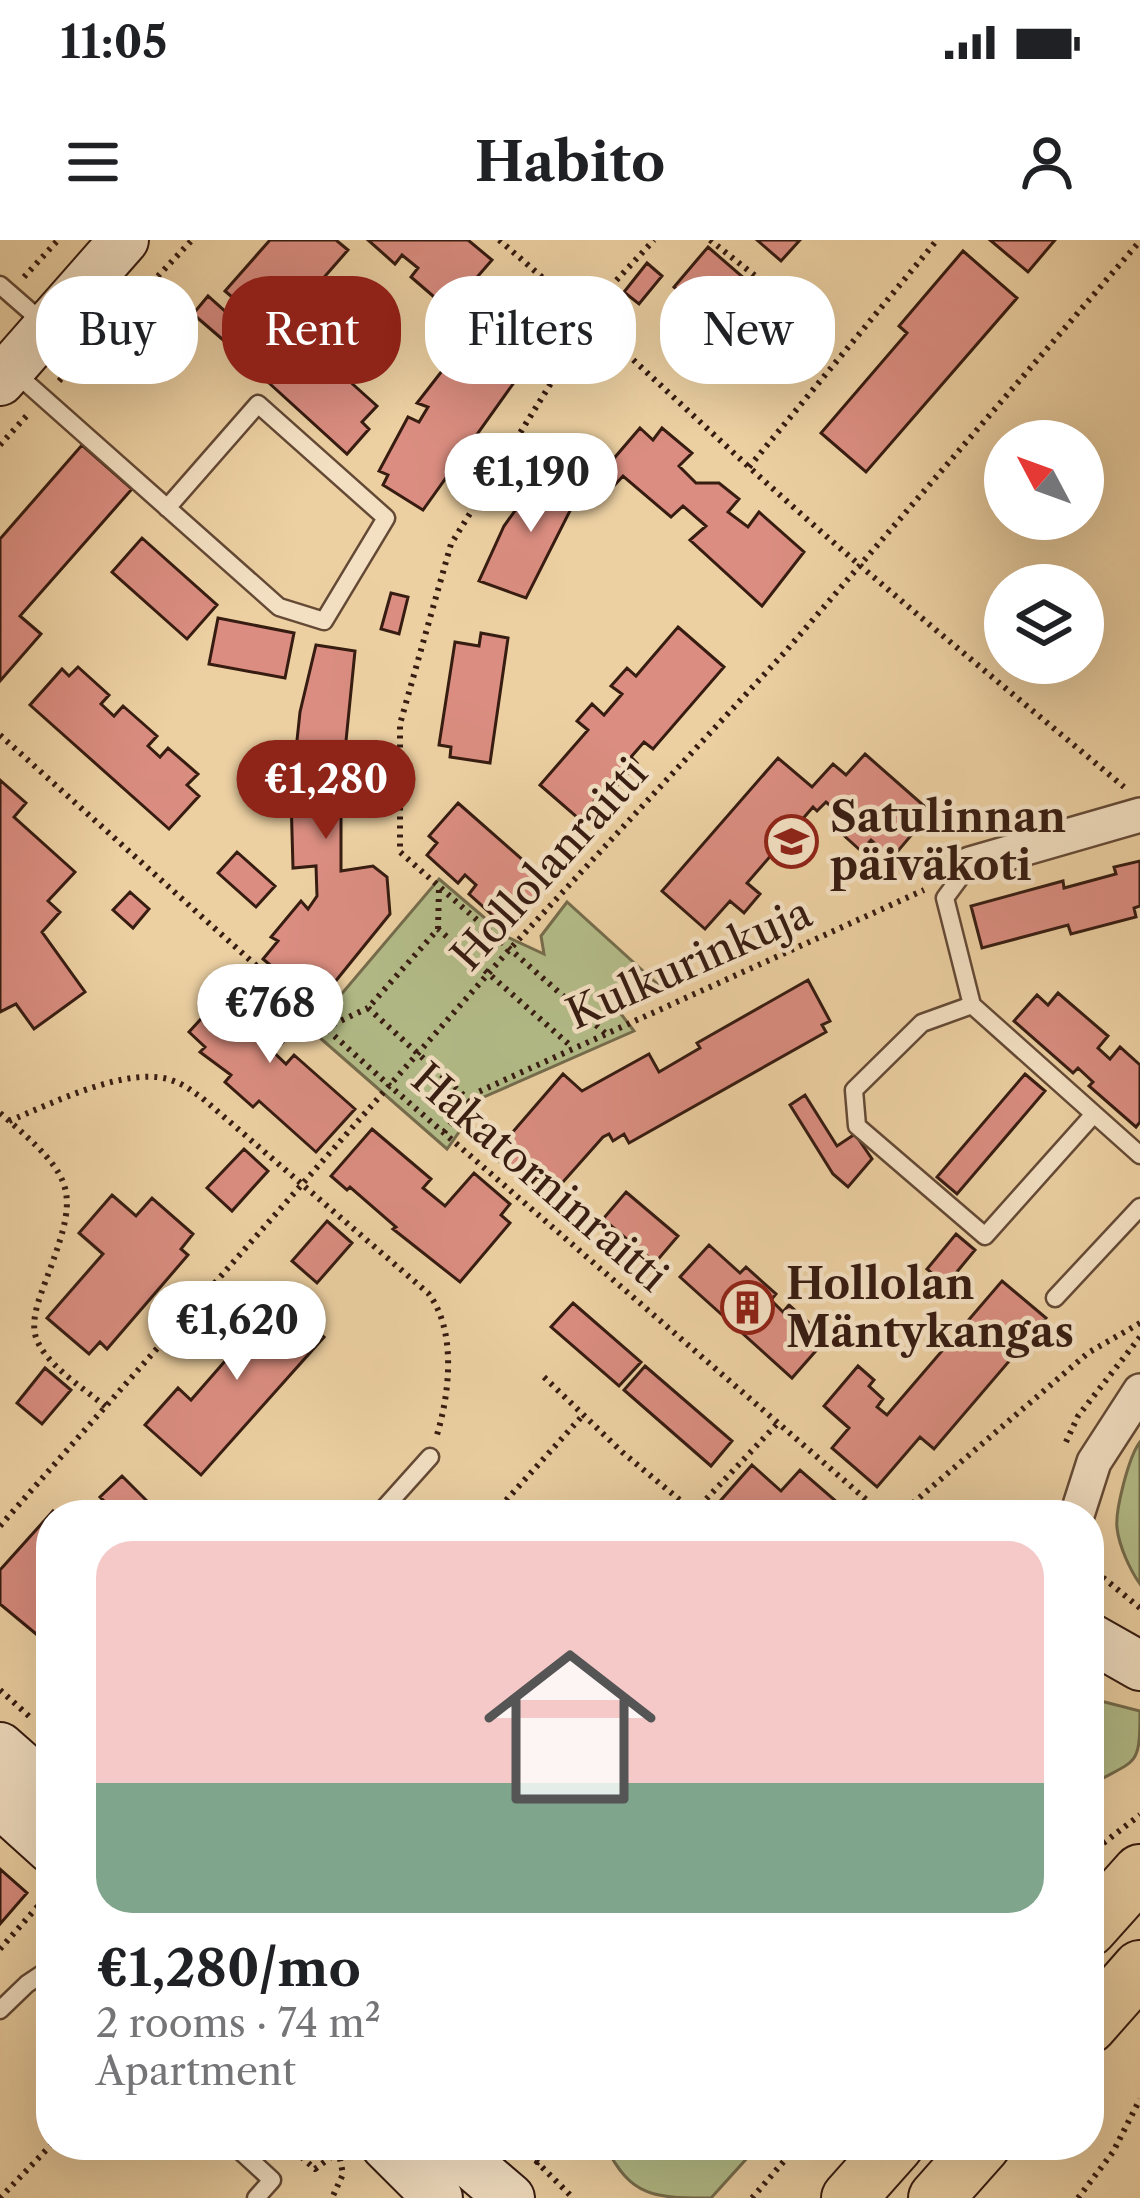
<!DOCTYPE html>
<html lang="en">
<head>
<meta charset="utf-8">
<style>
  body { margin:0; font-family:"Libre Caslon Text",serif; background:#f6f6f6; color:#202124; height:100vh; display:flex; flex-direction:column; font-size:45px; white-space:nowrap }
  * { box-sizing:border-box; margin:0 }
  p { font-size:39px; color:#757577 }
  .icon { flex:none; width:66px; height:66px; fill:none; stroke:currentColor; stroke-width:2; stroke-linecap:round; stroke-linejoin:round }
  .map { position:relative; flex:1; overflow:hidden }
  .side { position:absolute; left:36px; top:1260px; width:1068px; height:660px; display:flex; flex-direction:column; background:#fff; border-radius:48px; box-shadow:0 12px 48px #0002 }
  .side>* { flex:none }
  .hud { position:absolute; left:36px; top:36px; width:1068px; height:108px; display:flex; gap:24px }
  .needle { width:78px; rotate:311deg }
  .buttons { position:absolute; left:984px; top:180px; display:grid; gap:24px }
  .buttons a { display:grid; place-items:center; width:120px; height:120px; border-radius:50%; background:#fff; box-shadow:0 12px 48px #0002; font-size:60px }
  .price { position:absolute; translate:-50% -102px; padding:0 27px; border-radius:42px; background:#fff; color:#222; font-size:39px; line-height:78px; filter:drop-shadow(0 3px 6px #0008) }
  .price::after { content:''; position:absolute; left:50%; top:72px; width:36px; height:27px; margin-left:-18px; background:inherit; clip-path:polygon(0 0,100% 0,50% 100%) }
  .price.selected { background:#8f2418; color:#fff }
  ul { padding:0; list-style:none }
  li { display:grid; align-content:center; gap:24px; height:636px; padding:0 60px }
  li+li { border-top:3px solid #e0e0e0 }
  li span { display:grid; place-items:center; height:372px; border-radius:36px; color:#555 }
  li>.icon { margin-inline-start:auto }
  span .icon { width:216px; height:216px; fill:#fffc; stroke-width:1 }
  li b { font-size:51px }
  .tag { padding:0 42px; border-radius:48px; background:#fff; box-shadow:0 12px 48px #0002; font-size:42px; line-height:108px }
  .tag.selected { background:#8f2418; color:#fff }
  .status { display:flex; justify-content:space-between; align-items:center; height:84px; padding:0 60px; background:#fff; direction:ltr }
  .status svg { height:33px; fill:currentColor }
  header { display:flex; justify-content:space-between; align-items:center; height:156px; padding:0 60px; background:#fff; font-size:54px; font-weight:800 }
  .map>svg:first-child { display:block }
  .green { fill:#b3bc88; stroke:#756c4c; stroke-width:3 }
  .building { fill:#da8d80; stroke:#371c11; stroke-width:3 }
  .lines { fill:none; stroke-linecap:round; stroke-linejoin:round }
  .lane-casing { stroke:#644935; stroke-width:21 }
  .street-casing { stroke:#644935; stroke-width:38 }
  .secondary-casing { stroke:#371c11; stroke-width:52 }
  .primary-casing { stroke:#371c11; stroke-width:58 }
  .path { stroke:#371c11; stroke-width:6; stroke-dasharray:3 6; stroke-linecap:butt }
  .lane { stroke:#f3e0c3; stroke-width:16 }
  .street { stroke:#f3e0c3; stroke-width:33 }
  .secondary { stroke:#f3e0c3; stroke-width:48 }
  .primary { stroke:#ecd0a2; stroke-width:54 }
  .labels { text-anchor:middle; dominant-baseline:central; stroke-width:9; stroke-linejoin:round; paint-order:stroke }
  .poi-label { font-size:42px; font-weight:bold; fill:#371c11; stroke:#f3e0c3; text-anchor:start }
  .street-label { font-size:42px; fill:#371c11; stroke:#f3e0c3 }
</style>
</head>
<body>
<div class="status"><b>11:05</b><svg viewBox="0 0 49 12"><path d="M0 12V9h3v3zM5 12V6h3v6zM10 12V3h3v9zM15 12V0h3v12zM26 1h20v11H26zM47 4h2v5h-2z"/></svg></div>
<header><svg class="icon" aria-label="menu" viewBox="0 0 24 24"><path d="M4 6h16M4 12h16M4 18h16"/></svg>Habito<svg class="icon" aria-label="person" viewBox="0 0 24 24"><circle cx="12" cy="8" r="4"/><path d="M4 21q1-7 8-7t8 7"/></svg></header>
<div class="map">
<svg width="1140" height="1958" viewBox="0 0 1140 1958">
  <rect width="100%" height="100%" fill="#ecd0a2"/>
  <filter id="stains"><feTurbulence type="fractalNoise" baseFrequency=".00167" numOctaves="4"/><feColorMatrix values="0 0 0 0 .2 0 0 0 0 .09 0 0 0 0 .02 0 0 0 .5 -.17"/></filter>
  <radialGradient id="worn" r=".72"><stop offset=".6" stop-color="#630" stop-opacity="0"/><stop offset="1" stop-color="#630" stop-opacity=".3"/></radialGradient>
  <!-- green -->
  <path class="green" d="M439,639L507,697L544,714L541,696L567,662L664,750L618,770L634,791L484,857L447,909L311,790Z
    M1140,1202V1344C1130,1330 1119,1306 1117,1288C1115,1270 1129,1216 1140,1202Z
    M1089,1458L1140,1471C1140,1529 1137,1518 1089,1546Z
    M605,1905H759L711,1958C655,1958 631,1958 605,1905Z"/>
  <!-- building -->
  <path class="building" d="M270,0H336L348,10L262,108L248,96L236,111L193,74L208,56L235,80L245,68L225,51Z
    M368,0H468L492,20L458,59L449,51L440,62L411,37L418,28L402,15L395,24Z
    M757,0H800L781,21Z
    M990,0H1055L1028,32Z
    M708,7L805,91L771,131L674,47Z
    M963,11L1017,58L866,232L821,193L907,93L899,86Z
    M647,23L662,36L639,64L624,52Z
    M524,50L547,67L537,76L558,90L518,137L423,270L383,245L388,235L379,231L408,177L419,182L428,167L417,163L456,113L466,118L475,106L466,101L501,55L512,63Z
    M317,112L377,166L362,182L369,189L347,214L269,143L291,118L302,128Z
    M640,188L653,200L662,188L692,213L679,226L696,243H719L739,259L728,272L748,287L759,272L804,312L762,366L690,300L706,286L683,266L671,277L623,236L611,249L598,237Z
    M82,205L132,249L20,376L41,394L0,441V299Z
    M556,234L584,243L526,358L479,341L504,286L540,236L553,241Z
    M142,298L217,365L187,399L112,332Z
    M391,353L408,357L399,394L381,389Z
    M218,378L294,393L285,438L209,424Z
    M678,387L724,427L653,509L644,502L631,517L637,523L614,549L609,544L579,579L540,545L588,490L577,481L592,464L604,475L622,454L611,446L627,428L636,436Z
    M481,393L508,398L490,523L450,517L451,507L439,505L455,402L479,406Z
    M316,405L355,411L341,551V631L373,626L387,637L390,674L317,764L263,719L278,701L271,697L301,661L308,669L317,656L316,626L293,628L291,557L300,472Z
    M78,427L109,455L101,464L114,476L123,466L157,496L148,506L160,517L168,508L198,534L187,545L199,556L169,589L30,465L62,429L69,436Z
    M865,514L931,572L892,618L871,600L861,611L840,592L849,582L826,562L817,571L813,567L747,643L760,654L744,673L730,661L705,689L662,651L778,518L812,547L833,524L846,535Z
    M0,540L26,563L14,577L75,632L48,661L60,672L42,692L85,752L34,789L16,764L0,772Z
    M458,563L549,643L515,681L505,672L498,680L469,654L476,645L465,635L458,643L427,615L437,603L429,596Z
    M237,612L275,646L256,667L218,633Z
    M1140,621V666L1134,668L1136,677L1071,694L1068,685L982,708L971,666L1063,641L1064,648L1116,634L1114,627Z
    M130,652L149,669L133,688L113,670Z
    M808,740L830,781L822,785L826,792L629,903L624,894L613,901L609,894L603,897L555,951L538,936L530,945L492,916L563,834L582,851L649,814L659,832L700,808L697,803Z
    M257,741L294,774L285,783L293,790L282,803L273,795L265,804L286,824L294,815L355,869L316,912L259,861L253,867L225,842L231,835L200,812L205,807L189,792L221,757L234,768Z
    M1058,753L1108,796L1098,808L1110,819L1120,807L1140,825V882L1136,887L1089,846L1093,842L1078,828L1073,833L1014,781L1037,755L1048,765Z
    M1025,834L1045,851L957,954L937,937Z
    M805,855L837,906L855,894L872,919L848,947L833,934L790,865Z
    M372,889L431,939L423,948L445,966L474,933L510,964L501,975L510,983L460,1042L393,989L396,987L350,947L347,950L331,936Z
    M244,909L268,931L232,971L207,948Z
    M626,952L678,996L655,1023L603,979Z
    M112,955L136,976L152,958L193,994L181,1009L188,1015L107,1109L100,1102L89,1114L47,1078L103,1014L79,993Z
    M327,981L352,1003L317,1043L292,1021Z
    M956,994L975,1010L946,1045L927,1029Z
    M709,1005L740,1033L746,1027L776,1054L771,1060L783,1072L789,1065L820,1093L815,1099L821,1105L792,1138L680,1037Z
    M1002,1041L1046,1078L934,1209L920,1197L877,1247L832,1208L849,1188L824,1166L858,1126L874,1140L869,1146L883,1159L877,1167L887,1175Z
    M268,1047L324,1097L201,1235L145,1185L178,1148L191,1160L247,1096L234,1085Z
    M573,1063L641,1122L619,1146L551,1087Z
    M645,1126L732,1201L711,1226L624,1150Z
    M45,1128L71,1150L42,1184L17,1163Z
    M752,1225L781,1251L800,1230L845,1269L839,1275H721L714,1268Z
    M122,1236L151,1265L142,1275H118L100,1257Z
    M53,1271L57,1275H51V1398L47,1403L0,1364V1330Z
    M0,1629L27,1653L0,1684Z"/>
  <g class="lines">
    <defs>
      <path id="lane" d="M0,45L47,86
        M12,130L279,367L324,381L386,278L258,164L167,268
        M970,624L945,658L972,765L1140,915
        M972,765L922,783L854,850L857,886L985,996L1094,874
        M1055,1058L1140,967
        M378,1275L430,1217
        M0,1770L27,1744L51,1728
        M234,1905L272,1940L256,1958"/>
      <path id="street" d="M970,624L1140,575
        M1077,1275L1094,1222L1140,1151"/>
      <path id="secondary" d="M0,141L124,0
        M1089,1397L1140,1426
        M0,1507L51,1552
        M0,1563L51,1609
        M385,1905L438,1958
        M448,1905L510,1958"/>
      <path id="primary" d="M1089,1689L1140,1632
        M1089,1786L1140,1728
        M849,1958L896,1905
        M936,1958L983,1905"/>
    </defs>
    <!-- lane casing -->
    <use href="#lane" class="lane-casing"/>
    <!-- street casing -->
    <use href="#street" class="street-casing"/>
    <!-- secondary casing -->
    <use href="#secondary" class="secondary-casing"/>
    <!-- primary casing -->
    <use href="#primary" class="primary-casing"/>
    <!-- path -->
    <path class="path" d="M499,0C585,73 666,151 749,227C870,338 998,441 1124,547
      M710,0L826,92
      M24,37L58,0
      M59,141L192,0
      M0,205L30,172
      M749,227L937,0
      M0,495L391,847L884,1275
      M438,689L439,647
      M325,788L368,768
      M605,793L400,612V484L451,304L612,45L654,0
      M470,861L368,768L438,689L572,807
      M0,873C80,942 80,950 43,1048C38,1062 32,1079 35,1094C42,1123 84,1148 106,1167
      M9,881C51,864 133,822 176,842C185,845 193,852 201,857L428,1053C457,1090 450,1154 436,1198
      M444,892L478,852L924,650
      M544,1137L622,1212L698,1275
      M1066,1202L1078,1176L1140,1097
      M500,1267L584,1174
      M694,1272L777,1184
      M899,1275L1088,1113L1140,1083
      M0,1286L510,709L785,412L1140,1
      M1089,1326L1140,1368
      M0,1450L31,1478
      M1089,1614L1140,1575
      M0,1709L47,1656
      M288,1905L315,1929L347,1905
      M329,1905L339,1914L343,1934L332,1958
      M527,1905L537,1922L573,1958
      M536,1924L551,1905
      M0,1958L51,1905
      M752,1958L798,1905
      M1078,1958L1113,1912L1140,1859"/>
    <!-- lane -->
    <use href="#lane" class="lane"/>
    <!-- street -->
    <use href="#street" class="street"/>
    <!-- secondary -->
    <use href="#secondary" class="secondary"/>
    <!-- primary -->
    <use href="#primary" class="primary"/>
  </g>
  <!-- icons -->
  <defs>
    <symbol id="school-ring" viewBox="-11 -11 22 22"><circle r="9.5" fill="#f3e0c3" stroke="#8f2418" stroke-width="1.5"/><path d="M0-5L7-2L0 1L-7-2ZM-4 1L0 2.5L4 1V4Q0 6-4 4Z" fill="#8f2418"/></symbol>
    <symbol id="building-ring" viewBox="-11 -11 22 22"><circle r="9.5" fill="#f3e0c3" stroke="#8f2418" stroke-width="1.5"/><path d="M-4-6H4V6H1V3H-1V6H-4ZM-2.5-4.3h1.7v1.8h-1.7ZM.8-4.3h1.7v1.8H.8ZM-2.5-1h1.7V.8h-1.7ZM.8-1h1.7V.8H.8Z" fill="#8f2418"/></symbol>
  </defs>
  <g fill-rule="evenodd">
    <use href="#school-ring" x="762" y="572" width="59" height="59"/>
    <use href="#building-ring" x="718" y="1038" width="59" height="59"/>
  </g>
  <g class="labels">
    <!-- poi labels -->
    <g class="poi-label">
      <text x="830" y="577">Satulinnan<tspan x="830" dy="48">päiväkoti</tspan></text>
      <text x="786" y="1044">Hollolan<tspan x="786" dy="48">Mäntykangas</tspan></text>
    </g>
    <!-- street labels -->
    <g class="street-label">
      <text transform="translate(549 624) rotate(-48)">Hollolanraitti</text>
      <text transform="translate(689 723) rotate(-24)">Kulkurinkuja</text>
      <text transform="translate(540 937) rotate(41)">Hakatorninraitti</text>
    </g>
  </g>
  <rect width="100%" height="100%" filter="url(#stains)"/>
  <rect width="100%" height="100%" fill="url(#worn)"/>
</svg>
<div class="buttons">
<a><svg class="needle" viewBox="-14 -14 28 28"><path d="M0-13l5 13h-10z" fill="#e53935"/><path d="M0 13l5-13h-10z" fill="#757577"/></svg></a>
<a><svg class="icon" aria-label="layers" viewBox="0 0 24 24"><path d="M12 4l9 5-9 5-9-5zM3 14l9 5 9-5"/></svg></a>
</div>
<b class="price" style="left:531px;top:295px">€1,190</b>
<b class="price selected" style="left:326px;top:602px">€1,280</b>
<b class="price" style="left:270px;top:826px">€768</b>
<b class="price" style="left:237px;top:1143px">€1,620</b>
<div class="hud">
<a class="tag">Buy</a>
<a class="tag selected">Rent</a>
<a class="tag">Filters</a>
<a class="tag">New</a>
</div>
<section class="side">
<ul>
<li><span style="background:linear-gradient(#f6c9c9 65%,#7fa58c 0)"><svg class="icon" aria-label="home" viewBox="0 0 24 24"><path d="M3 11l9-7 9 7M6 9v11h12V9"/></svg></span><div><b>€1,280/mo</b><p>2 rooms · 74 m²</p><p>Apartment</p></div></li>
</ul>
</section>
</div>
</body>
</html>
